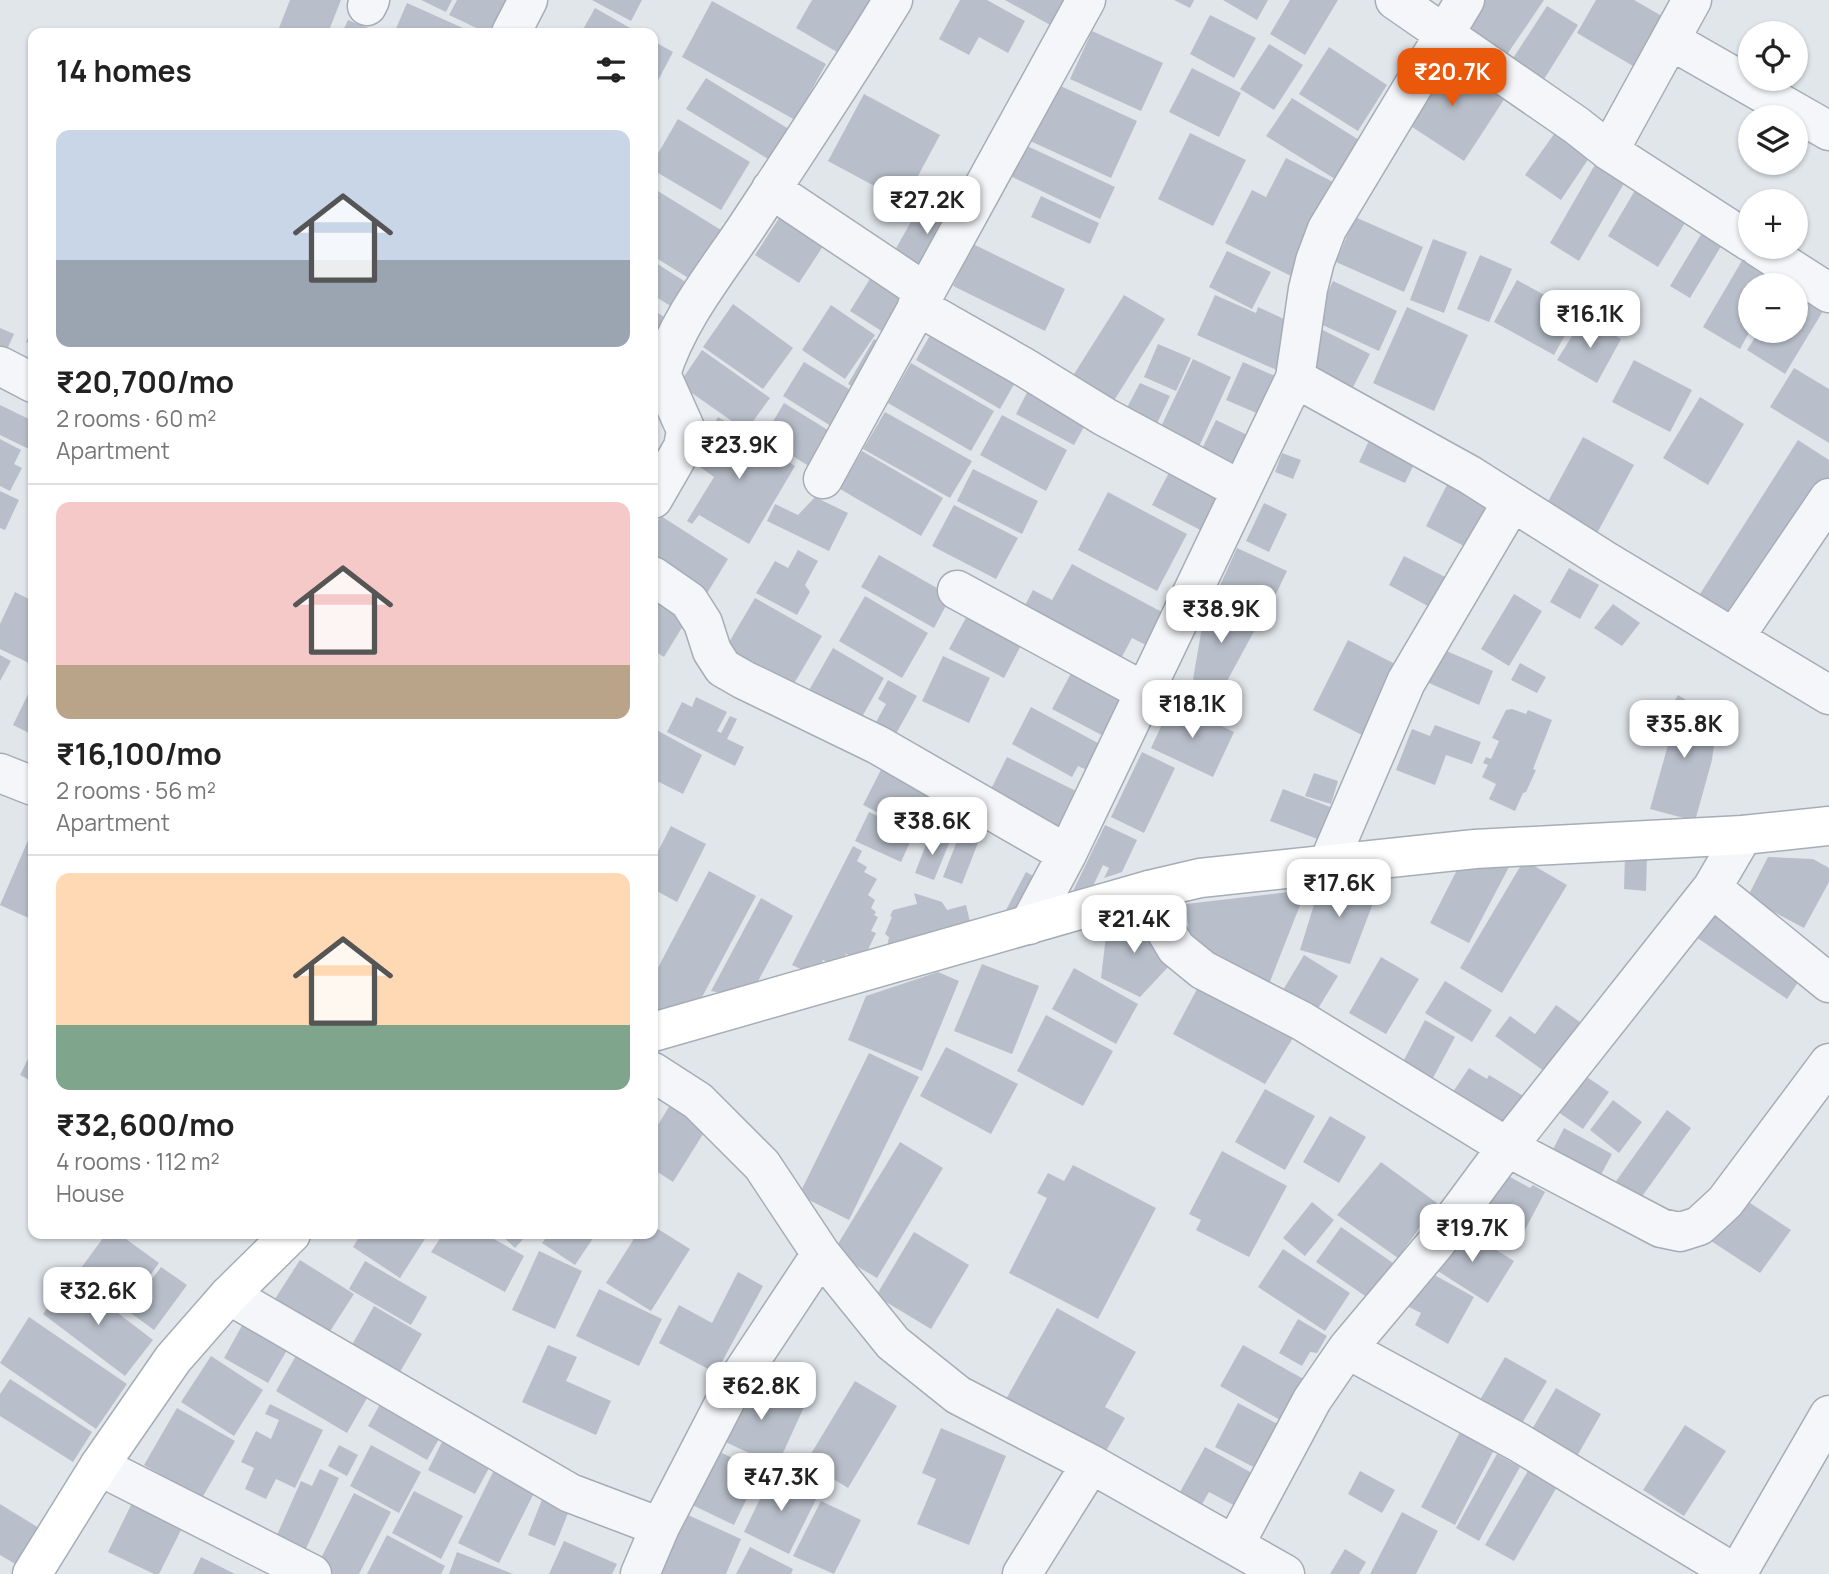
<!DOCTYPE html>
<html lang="en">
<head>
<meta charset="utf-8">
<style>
  body { margin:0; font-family:Manrope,sans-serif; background:#f6f6f6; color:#222; height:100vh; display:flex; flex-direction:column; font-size:26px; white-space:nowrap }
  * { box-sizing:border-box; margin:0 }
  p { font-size:23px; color:#767676 }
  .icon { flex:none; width:38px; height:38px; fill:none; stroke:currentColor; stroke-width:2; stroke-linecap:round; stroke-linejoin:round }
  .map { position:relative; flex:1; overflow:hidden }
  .details { position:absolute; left:28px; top:28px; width:630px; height:1211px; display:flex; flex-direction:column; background:#fff; border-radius:14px; box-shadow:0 2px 5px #0004 }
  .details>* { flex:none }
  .tools { position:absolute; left:1738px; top:21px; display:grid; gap:14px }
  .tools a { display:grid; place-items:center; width:70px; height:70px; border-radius:50%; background:#fff; box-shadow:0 2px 5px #0004; font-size:35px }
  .price { position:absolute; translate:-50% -60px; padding:0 16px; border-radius:14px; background:#fff; color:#222; font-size:23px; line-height:46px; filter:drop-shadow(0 2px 4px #0008) }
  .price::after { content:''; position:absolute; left:50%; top:42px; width:21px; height:16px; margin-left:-10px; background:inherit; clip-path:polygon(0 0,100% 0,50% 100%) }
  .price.on { background:#ea580c; color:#fff }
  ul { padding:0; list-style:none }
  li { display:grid; align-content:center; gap:14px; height:371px; padding:0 28px }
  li+li { border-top:2px solid #e0e0e0 }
  li span { display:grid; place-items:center; height:217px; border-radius:14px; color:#555 }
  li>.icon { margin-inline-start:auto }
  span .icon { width:126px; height:126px; fill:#fffc; stroke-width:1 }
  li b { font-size:30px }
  h2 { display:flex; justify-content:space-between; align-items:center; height:84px; padding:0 28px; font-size:30px }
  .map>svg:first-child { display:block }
  .building { fill:#b8bfca }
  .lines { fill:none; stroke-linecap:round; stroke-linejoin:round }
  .street-casing { stroke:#a6adb6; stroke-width:41 }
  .secondary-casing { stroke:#a6adb6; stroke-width:41 }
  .street { stroke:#f5f6f9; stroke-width:38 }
  .secondary { stroke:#fff; stroke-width:38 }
</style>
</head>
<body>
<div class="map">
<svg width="1829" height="1574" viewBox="0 0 1829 1574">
  <rect width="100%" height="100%" fill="#e1e6eb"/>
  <!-- building -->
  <path class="building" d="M290,0H341L328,33H277Z
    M421,0H452L446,12Z
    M457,0H511L495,33H487L449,15Z
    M592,0H642L631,21Z
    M812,0H879L849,59L796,28Z
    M960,0H987L1025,21L1008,53L979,37L969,55L939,39Z
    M1005,0H1079L1061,31Z
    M1174,0H1194L1190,8Z
    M1223,0H1268L1257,20Z
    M1290,0H1338L1305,55L1270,34Z
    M1481,0H1544L1506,56L1463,27Z
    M1596,0H1634L1674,23L1645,73L1577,33Z
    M712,1L826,64L795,120L682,57Z
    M407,3L474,33H394Z
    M1547,6L1578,25L1541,84L1510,63Z
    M595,8L639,33H581Z
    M1210,15L1256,38L1234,78L1190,54Z
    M348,20L381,33H342Z
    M1092,31L1163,63L1141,111L1070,79Z
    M653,41L673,52L653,90Z
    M1269,44L1303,65L1274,110L1240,89Z
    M1329,47L1387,85L1358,131L1299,94Z
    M1440,56L1505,98L1464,161L1400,119Z
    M1192,68L1241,93L1219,137L1169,112Z
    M706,78L792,131L773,162L686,109Z
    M1054,83L1137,121L1111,178L1028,140Z
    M864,94L940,135L904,202L828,161Z
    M1292,98L1367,145L1343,184L1266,136Z
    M678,119L750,162L721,210L653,170V162Z
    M1190,133L1246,160L1213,226L1158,199Z
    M1554,134L1589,158L1561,200L1525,175Z
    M1025,145L1115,187L1100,219L1010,176Z
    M1600,156L1630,173L1579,261L1550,243Z
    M1286,158L1343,187L1297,279L1225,243L1252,190L1266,197Z
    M1637,187L1688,218L1658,267L1608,236Z
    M653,188L721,230L690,279L653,256Z
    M928,191L965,212L926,281L889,261Z
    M1041,196L1099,223L1090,244L1031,217Z
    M787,206L831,234L799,283L755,255Z
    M1355,217L1423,247L1404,292L1336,262Z
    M1706,226L1726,238L1690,298L1670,286Z
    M1433,239L1467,252L1444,313L1410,300Z
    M973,244L1065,289L1045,331L953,286Z
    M1227,251L1271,272L1252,309L1209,287Z
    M1747,252L1784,273L1777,285H1750V331L1740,349L1703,327Z
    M1480,255L1512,269L1489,322L1457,309Z
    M653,261L698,290L683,314L653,295Z
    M878,266L922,294L894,339L850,311Z
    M1517,280L1577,313L1554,355L1494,322Z
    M1333,281L1397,311L1379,351L1314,321Z
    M1796,287L1826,306L1785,374L1747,350L1759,331H1796Z
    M1124,295L1165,319L1110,407L1069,382Z
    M1215,295L1256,313L1258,307L1299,326L1279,371L1197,335Z
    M733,304L793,348L763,389L703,347Z
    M831,305L875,335L845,379L802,350Z
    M1407,307L1468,335L1434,411L1373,383Z
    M653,310L669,320L653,346Z
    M1584,317L1621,339L1597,383L1557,360Z
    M937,323L1021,372L1000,409L916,360Z
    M1313,325L1370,354L1348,397L1305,375Z
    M33,327V346L26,342Z
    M0,328L14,334L0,365Z
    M874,339L892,350L866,394L848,384Z
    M1158,344L1191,358L1176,391L1144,377Z
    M702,350L770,398L746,431L679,384Z
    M1193,359L1231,377L1197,451L1158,433Z
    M1634,360L1692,390L1670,432L1612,402Z
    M804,362L864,398L842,433L783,396Z
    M1243,362L1282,379L1266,417L1226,400Z
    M911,363L994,411L971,451L888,403Z
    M1794,368L1829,389V443L1770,407Z
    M1032,383L1091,414L1074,445L1016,414Z
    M1140,383L1170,396L1153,432L1122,417Z
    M1700,397L1744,424L1708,485L1663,458Z
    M784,403L831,432L817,471L763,438Z
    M0,405L33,421V451L0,435Z
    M885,412L972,461L950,498L863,449Z
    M1002,415L1067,450L1046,491L980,455Z
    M718,417L795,466L749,544L699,515L692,524L687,521L714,477L693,462Z
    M1216,420L1260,441L1241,478L1198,457Z
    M1373,432L1419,454L1405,483L1359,462Z
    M1583,437L1634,465L1595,537L1544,509Z
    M0,439L21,450L14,464L22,468L10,491L0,486Z
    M1798,440L1829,460V481L1741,620L1700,594Z
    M862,451L943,498L921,536L840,489Z
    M1282,453L1301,460L1293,479L1275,472Z
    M1175,461L1235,492L1212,536L1152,505Z
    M973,469L1038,501L1022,534L957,501Z
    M1450,479L1501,506L1477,553L1426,526Z
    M0,491L19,500L5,530L0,528Z
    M1108,492L1187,534L1157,591L1078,550Z
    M815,497L848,513L829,551L767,521L775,504L798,515Z
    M1264,503L1287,514L1269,552L1246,541Z
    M954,505L1018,538L996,579L932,546Z
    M661,516L728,559L706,595L653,562V530Z
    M1237,548L1287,571L1266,615L1217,592Z
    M798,550L818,561L805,585L810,592L797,615L756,593L775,561L788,568Z
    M879,555L951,596L934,628L861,587Z
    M1404,556L1453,581L1437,611L1389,585Z
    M1072,564L1175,619L1158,651L1132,638L1117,666L1021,613L1033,590L1052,600Z
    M1569,568L1599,585L1580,619L1550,602Z
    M653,584L692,611L664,657L653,650Z
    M15,592L33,601V654L29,663L0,649V624Z
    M1514,594L1542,611L1509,666L1481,649Z
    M865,596L928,633L902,678L839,641Z
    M755,598L822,636L792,687L725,649Z
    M1214,598L1258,624L1220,694L1193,679L1204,616Z
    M974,603L1028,632L1004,678L949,649Z
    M1613,604L1640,623L1622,646L1594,628Z
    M1348,640L1399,666L1364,736L1313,710Z
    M1435,646L1493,671L1479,705L1420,679Z
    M833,648L884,678L859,722L808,692Z
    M0,655L11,661L0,681Z
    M943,656L990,678L969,723L922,701Z
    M1520,663L1546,677L1537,693L1511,680Z
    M1076,664L1136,695L1113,741L1052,709Z
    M888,680L917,696L892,741L871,731L886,704L878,699Z
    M33,684V735L13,725Z
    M1678,695L1709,714L1715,737L1712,760L1695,821L1650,809L1668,745L1651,741Z
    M696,697L727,712L717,731L721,733L730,716L737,719L727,739L744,747L735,766L667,732L682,702L692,707Z
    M1172,703L1234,732L1213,777L1151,748Z
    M1031,707L1109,749L1095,774L1078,766L1072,777L1012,744Z
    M1512,709L1526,714L1528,710L1552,720L1533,769L1536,770L1526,792L1523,793L1515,811L1489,799L1496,784L1482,777L1488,765L1483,763L1486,757L1491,759L1499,741L1492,738L1506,710Z
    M1435,725L1481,742L1472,764L1446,755L1435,785L1396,770L1412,729L1430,736Z
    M653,728L702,755L683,794L653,779Z
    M1142,752L1175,768L1144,833L1111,817Z
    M1007,757L1078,792L1056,835L986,799Z
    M887,758L935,783L911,829L863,805Z
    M1314,773L1338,781L1331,804L1305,796Z
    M1283,789L1333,808L1320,840L1270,821Z
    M869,812L914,833L901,862L855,841Z
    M1105,825L1137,840L1122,872L1104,878L1109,868L1103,865L1093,886L1072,893Z
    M671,826L706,844L677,902L653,889V861Z
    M962,828L981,835L962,884L943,877Z
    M33,829V920L0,905Z
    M930,834L950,841L934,880L915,873Z
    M853,846L862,851L857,861L867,867L864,872L877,879L868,895L875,900L871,908L876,912L874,915L878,917L871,931L876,933L863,960L846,954L841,965L832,964L823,960L818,969L811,965L807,972L792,965Z
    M1625,854L1647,855L1646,891L1624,889Z
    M1768,857L1813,859L1829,868V882L1804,928L1747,898Z
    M1524,860L1567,885L1502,993L1460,968Z
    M1461,862L1509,867L1469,943L1430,923Z
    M709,871L756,896L693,1014L653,1017V977Z
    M1026,872L1044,882L1018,916L1006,910Z
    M1321,882H1381L1350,964L1300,950Z
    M1306,890L1269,984L1191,953L1186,904Z
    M914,893L942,902L947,910L966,905L971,926L887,947L889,937L885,934L892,917L890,916L893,910L917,904Z
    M761,898L793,916L749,998L711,991Z
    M1717,906L1808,967L1787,999L1696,937Z
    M1150,912L1169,966L1140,997L1101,978L1107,927Z
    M1304,955L1338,976L1311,1020L1277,1000Z
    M1381,957L1419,979L1386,1034L1349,1013Z
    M982,964L1039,986L1012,1054L954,1031Z
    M1074,968L1138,1004L1116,1044L1052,1009Z
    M938,972L959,981L922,1071L848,1040L866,996Z
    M1204,976L1299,1028L1265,1084L1173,1034Z
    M1445,981L1492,1010L1472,1042L1425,1013Z
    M1556,1005L1580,1022L1544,1071L1495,1036L1510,1016L1535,1034Z
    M1046,1015L1113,1051L1083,1106L1017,1071Z
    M1425,1020L1455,1037L1426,1091L1396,1075Z
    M946,1047L1018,1084L991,1134L920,1096Z
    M33,1049V1082L20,1075Z
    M869,1053L919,1077L849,1220L799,1195Z
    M1469,1068L1487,1079L1489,1075L1525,1097L1499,1137L1449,1098Z
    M1584,1075L1609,1092L1583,1129L1558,1112Z
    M1265,1089L1315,1116L1285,1170L1235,1142Z
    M673,1100L710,1123L673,1182L653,1169V1133Z
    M1613,1100L1642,1122L1619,1153L1590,1130Z
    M1667,1110L1691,1128L1633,1209L1609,1191Z
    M1330,1116L1366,1137L1339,1183L1303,1162Z
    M1564,1128L1612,1154L1595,1186L1547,1161Z
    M900,1142L943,1168L877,1278L833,1252Z
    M1222,1151L1287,1186L1249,1257L1196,1230L1201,1220L1189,1214Z
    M1381,1162L1437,1203L1398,1258L1337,1215Z
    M1073,1165L1156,1208L1098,1319L1009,1273L1047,1198L1037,1193L1048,1173L1064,1181Z
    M1503,1173L1530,1188L1533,1185L1545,1192L1520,1239L1479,1217Z
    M1738,1195L1791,1230L1760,1273L1708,1239Z
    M1312,1202L1334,1220L1305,1256L1283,1238Z
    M1456,1225L1514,1261L1488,1303L1430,1266Z
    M653,1226L690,1249L651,1311L606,1283L637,1234H653Z
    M1341,1227L1393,1263L1368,1298L1316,1262Z
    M914,1232L969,1265L931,1329L876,1296Z
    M106,1234H119L159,1263L126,1308L78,1272Z
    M361,1234H428L400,1278L353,1247Z
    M443,1234H485L524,1256L505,1292L431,1252Z
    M500,1234H528L515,1248Z
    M549,1234H596L575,1265L542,1243Z
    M1283,1249L1350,1293L1325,1331L1258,1287Z
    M539,1251L582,1271L555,1329L512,1310Z
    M300,1260L354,1294L325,1339L271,1305Z
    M365,1261L427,1297L411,1325L349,1289Z
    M161,1267L187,1285L154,1330L128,1311Z
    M1422,1268L1474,1297L1448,1344L1415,1325L1421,1313L1403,1304Z
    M738,1272L763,1286L716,1373L659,1343L679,1305L712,1323Z
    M71,1277L153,1340L125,1376L43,1314Z
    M599,1289L662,1319L639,1366L576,1336Z
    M374,1306L422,1334L393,1384L345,1357Z
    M1057,1308L1136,1352L1105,1407L1125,1418L1103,1456L1005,1401Z
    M249,1313L294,1338L268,1383L224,1358Z
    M29,1317L127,1384L96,1429L0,1363Z
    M1298,1319L1327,1336L1317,1353L1310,1352L1302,1366L1279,1353Z
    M302,1345L374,1386L347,1433L276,1391Z
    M548,1345L577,1357L566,1381L611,1401L596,1435L522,1402Z
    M1243,1345L1309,1382L1287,1424L1220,1386Z
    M211,1356L263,1390L234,1436L181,1402Z
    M1505,1357L1547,1381L1518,1430L1477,1405Z
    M10,1379L92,1432L73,1462L0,1416V1394Z
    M744,1379L804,1407L777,1466L717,1438Z
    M855,1381L897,1406L848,1488L806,1462Z
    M1556,1388L1601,1414L1572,1465L1527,1438Z
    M384,1397L443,1432L427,1460L368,1426Z
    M1238,1403L1285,1428L1263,1472L1215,1447Z
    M270,1404L323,1430L295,1488L276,1479L266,1499L245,1489L254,1468L241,1462L256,1431L271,1439L279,1420L265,1414Z
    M177,1408L235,1441L202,1498L144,1465Z
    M1685,1425L1726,1451L1684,1516L1643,1490Z
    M941,1428L1006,1456L969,1545L917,1524L936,1479L922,1473Z
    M1462,1428L1496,1446L1455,1525L1421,1507Z
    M448,1430L496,1455L475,1494L428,1470Z
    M339,1445L358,1455L347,1476L328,1466Z
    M371,1445L421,1472L399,1513L350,1486Z
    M707,1446L760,1471L734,1525L682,1500Z
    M1205,1447L1261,1478L1243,1510L1209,1492L1197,1513L1175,1501Z
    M1497,1454L1520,1467L1479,1541L1456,1528Z
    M498,1462L539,1483L499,1563L458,1543Z
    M1532,1464L1561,1480L1514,1561L1485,1545Z
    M320,1469L339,1478L302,1557L273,1544L301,1481L312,1486Z
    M1360,1471L1395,1490L1382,1513L1348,1494Z
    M773,1472L818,1495L789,1554L744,1532Z
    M547,1487L574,1498L555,1546L528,1535Z
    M414,1491L463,1516L441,1559L392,1533Z
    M354,1493L391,1512L359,1574H328L316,1568Z
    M133,1501L183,1526L159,1574H154L108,1552Z
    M821,1501L861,1520L834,1574L793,1556Z
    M0,1504L39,1528L17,1565L0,1555Z
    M677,1510L741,1539L726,1574H648Z
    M1402,1512L1438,1531L1416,1574H1370Z
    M387,1535L445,1566L441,1574H367Z
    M564,1541L617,1564L612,1574H549Z
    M750,1547L793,1569L791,1574H736Z
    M1345,1549L1366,1562L1359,1574H1330Z
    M457,1552L513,1574H449Z
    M201,1557L235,1574H193Z"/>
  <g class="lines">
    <defs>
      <path id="street" d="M1395,0L1576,125L1609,151L1750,242
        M367,6L370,0
        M511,33L528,0
        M1670,40L1829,131
        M1609,151L1692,0
        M771,189L925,292
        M1758,247L1829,293
        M917,306L1022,366L1105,417L1241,490
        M0,366L33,383
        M653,369L661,374L686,430L683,447L653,499
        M661,374C677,321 715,274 746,228C796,152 846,77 893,0
        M1295,378L1470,475L1606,561L1829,695
        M823,479L1086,0
        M653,576L689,601L703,623L712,651L723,668L744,680L878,745L1067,854
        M957,590L1145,692
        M1734,638L1829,498
        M0,773L33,786
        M1328,864L1406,682L1512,502
        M1712,888L1829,983
        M1149,890L1163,926L1176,948L1203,970L1302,1021L1507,1147L1661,1228L1680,1232L1699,1226L1725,1202L1829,1063
        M1029,925L1067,854L1295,378L1308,289L1315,261L1327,229L1465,0
        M653,1072L698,1101L762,1165L821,1254L893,1343L958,1395L1091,1464L1285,1574
        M229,1295L570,1493L660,1527
        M1347,1349L1518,1442L1736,1574
        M99,1466L312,1574
        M1235,1544L1312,1400L1347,1349L1436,1243L1507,1147L1712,888L1743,835
        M640,1574L660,1527L731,1390L821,1254
        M1022,1574L1091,1464
        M1737,1574L1829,1415"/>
      <path id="secondary" d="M653,1032L1149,890L1200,878L1475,849L1743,835L1829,826
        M32,1574L99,1466L173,1359L229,1295L291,1234"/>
    </defs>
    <!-- street casing -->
    <use href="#street" class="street-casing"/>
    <!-- secondary casing -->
    <use href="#secondary" class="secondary-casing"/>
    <!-- street -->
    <use href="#street" class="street"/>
    <!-- secondary -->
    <use href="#secondary" class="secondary"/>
  </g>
</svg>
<div class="tools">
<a><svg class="icon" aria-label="locate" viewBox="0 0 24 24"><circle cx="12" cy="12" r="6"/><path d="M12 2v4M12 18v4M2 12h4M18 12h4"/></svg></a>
<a><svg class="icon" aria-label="layers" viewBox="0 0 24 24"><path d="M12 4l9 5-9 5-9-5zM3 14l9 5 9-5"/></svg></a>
<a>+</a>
<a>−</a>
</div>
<b class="price on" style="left:1452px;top:108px">₹20.7K</b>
<b class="price" style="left:927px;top:236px">₹27.2K</b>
<b class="price" style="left:1590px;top:350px">₹16.1K</b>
<b class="price" style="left:739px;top:481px">₹23.9K</b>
<b class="price" style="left:1221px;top:645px">₹38.9K</b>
<b class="price" style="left:1192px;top:740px">₹18.1K</b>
<b class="price" style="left:1684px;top:760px">₹35.8K</b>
<b class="price" style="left:932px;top:857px">₹38.6K</b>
<b class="price" style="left:1339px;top:919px">₹17.6K</b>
<b class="price" style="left:1134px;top:955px">₹21.4K</b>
<b class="price" style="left:1472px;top:1264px">₹19.7K</b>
<b class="price" style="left:98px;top:1327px">₹32.6K</b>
<b class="price" style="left:761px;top:1422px">₹62.8K</b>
<b class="price" style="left:781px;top:1513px">₹47.3K</b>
<section class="details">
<h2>14 homes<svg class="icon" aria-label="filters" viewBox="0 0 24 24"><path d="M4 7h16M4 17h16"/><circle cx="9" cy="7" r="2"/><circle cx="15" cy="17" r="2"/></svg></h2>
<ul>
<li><span style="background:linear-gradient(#c9d6e8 60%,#9aa5b1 0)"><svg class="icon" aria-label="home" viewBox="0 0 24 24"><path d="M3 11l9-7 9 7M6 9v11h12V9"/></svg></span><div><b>₹20,700/mo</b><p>2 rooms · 60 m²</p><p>Apartment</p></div></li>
<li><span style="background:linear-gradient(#f6c9c9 75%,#b9a48a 0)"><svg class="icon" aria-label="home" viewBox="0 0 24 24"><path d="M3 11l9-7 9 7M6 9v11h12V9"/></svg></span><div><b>₹16,100/mo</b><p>2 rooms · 56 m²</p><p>Apartment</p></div></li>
<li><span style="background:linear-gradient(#ffd9b3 70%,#7fa58c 0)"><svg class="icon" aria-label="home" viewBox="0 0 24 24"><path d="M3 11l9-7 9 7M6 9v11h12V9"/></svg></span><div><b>₹32,600/mo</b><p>4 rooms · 112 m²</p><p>House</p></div></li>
</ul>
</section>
</div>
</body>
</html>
